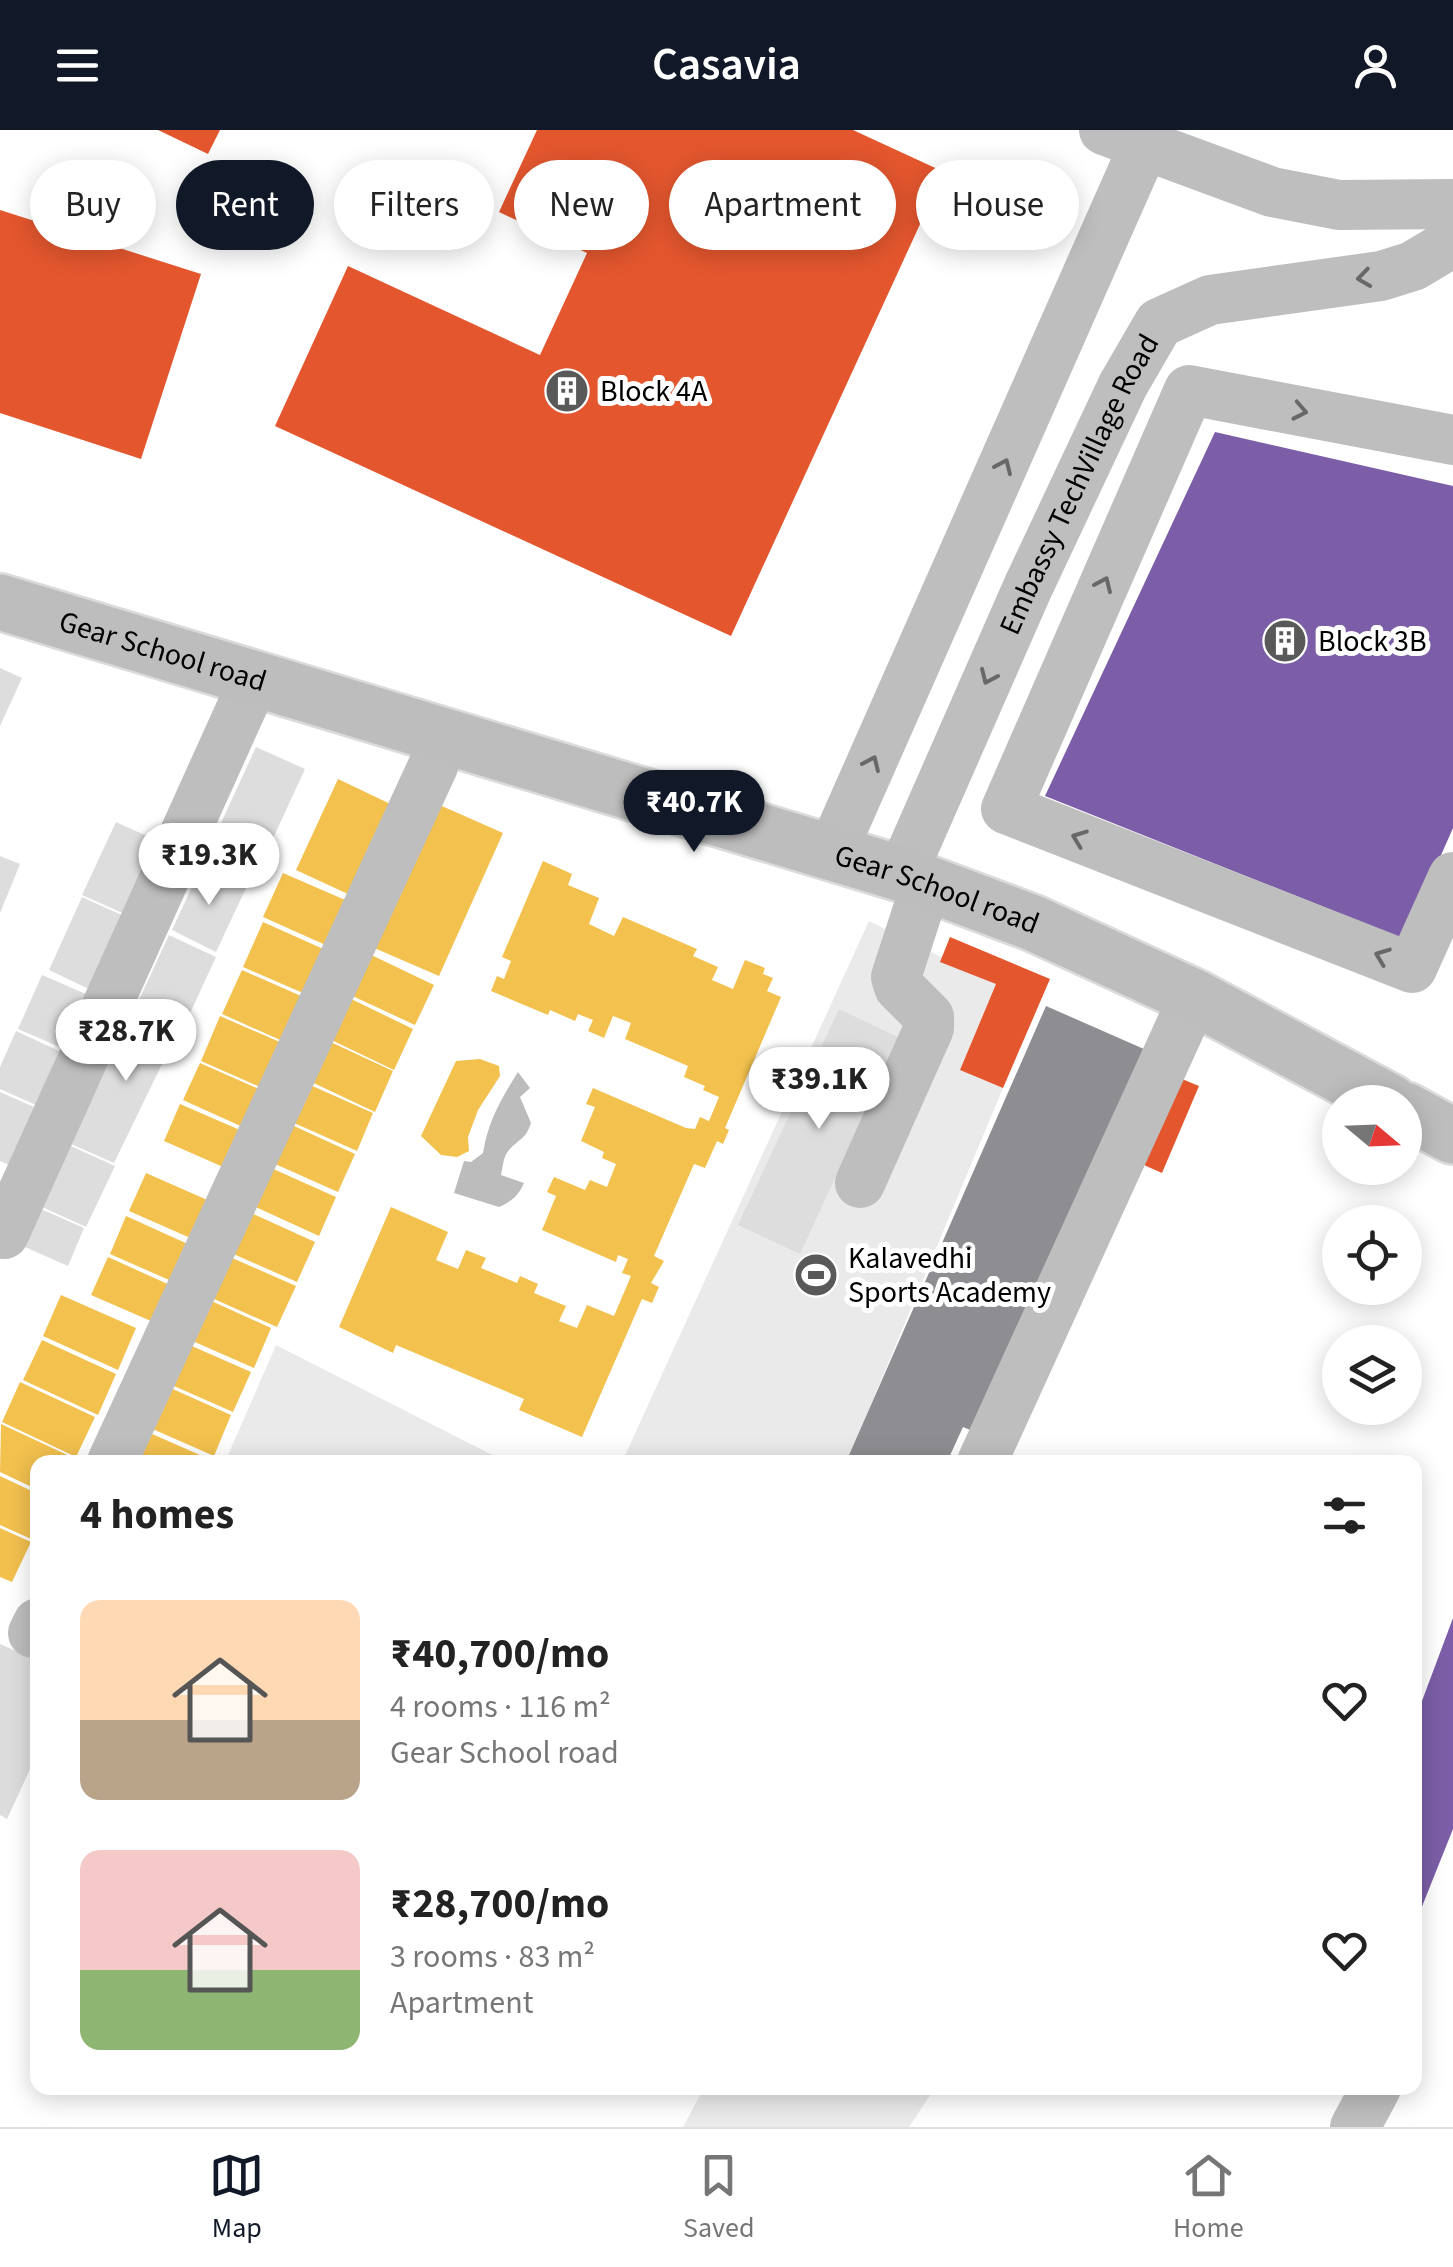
<!DOCTYPE html>
<html lang="en">
<head>
<meta charset="utf-8">
<style>
  body { margin:0; font-family:"Source Sans 3",sans-serif; background:#f6f6f6; color:#222; height:100vh; display:flex; flex-direction:column; font-size:38px; white-space:nowrap }
  * { box-sizing:border-box; margin:0 }
  p { font-size:32px; color:#767676 }
  .icon { flex:none; width:55px; height:55px; fill:none; stroke:currentColor; stroke-width:2; stroke-linecap:round; stroke-linejoin:round }
  .map { position:relative; flex:1; overflow:hidden }
  .side { position:absolute; left:30px; top:1325px; width:1392px; height:640px; display:flex; flex-direction:column; background:#fff; border-radius:20px; box-shadow:0 5px 25px #0003 }
  .side>* { flex:none }
  .guide { position:absolute; left:30px; top:30px; width:1395px; height:90px; display:flex; gap:20px }
  .needle { width:65px; rotate:109deg }
  .buttons { position:absolute; left:1322px; top:955px; display:grid; gap:20px }
  .buttons a { display:grid; place-items:center; width:100px; height:100px; border-radius:50%; background:#fff; box-shadow:0 5px 25px #0003; font-size:50px }
  .price { position:absolute; translate:-50% -85px; padding:0 22px; border-radius:35px; background:#fff; color:#222; font-size:32px; line-height:65px; filter:drop-shadow(0 2px 5px #0008) }
  .price::after { content:''; position:absolute; left:50%; top:60px; width:30px; height:22px; margin-left:-15px; background:inherit; clip-path:polygon(0 0,100% 0,50% 100%) }
  .price.on { background:#111827; color:#fff }
  ul { padding:0; list-style:none }
  li { display:flex; align-items:center; gap:30px; height:250px; padding:0 50px }
  li span { display:grid; place-items:center; flex:none; width:280px; height:200px; border-radius:20px; color:#555 }
  li>.icon { margin-inline-start:auto }
  span .icon { width:120px; height:120px; fill:#fffc; stroke-width:1 }
  li b { font-size:42px }
  h2 { display:flex; justify-content:space-between; align-items:center; height:120px; padding:0 50px; font-size:42px }
  .chip { padding:0 35px; border-radius:45px; background:#fff; box-shadow:0 5px 25px #0003; font-size:35px; line-height:90px }
  .chip.on { background:#111827; color:#fff }
  header { display:flex; justify-content:space-between; align-items:center; height:130px; padding:0 50px; background:#111827; color:#fff; font-size:45px; font-weight:600 }
  .tabs { display:flex; justify-content:space-around; align-items:center; height:140px; border-top:2px solid #e0e0e0; background:#fff; font-size:28px; color:#767676 }
  .tabs a { display:grid; justify-items:center; gap:5px }
  .tabs .on { color:#111827 }
  .map>svg:first-child { display:block }
  .green { fill:#eaeaea }
  .water { fill:#bcbcbc }
  .homes { fill:#f2c14e }
  .shops { fill:#e4572e }
  .offices { fill:#7b5ea7 }
  .industry { fill:#8d8d92 }
  .building { fill:#ddd }
  .lines { fill:none; stroke-linecap:round; stroke-linejoin:round }
  .major-casing { stroke:#dbdbdb; stroke-width:60 }
  .minor { stroke:#bebebe; stroke-width:50 }
  .major { stroke:#bdbdbd; stroke-width:55 }
  .oneway { stroke:#686868 }
  .labels { text-anchor:middle; dominant-baseline:central; stroke-width:10; stroke-linejoin:round; paint-order:stroke }
  .poi-label { font-size:30px; fill:#000; stroke:#fff; text-anchor:start }
  .street-label { font-size:30px; fill:#000; stroke:#fff }
</style>
</head>
<body>
<header><svg class="icon" aria-label="menu" viewBox="0 0 24 24"><path d="M4 6h16M4 12h16M4 18h16"/></svg>Casavia<svg class="icon" aria-label="person" viewBox="0 0 24 24"><circle cx="12" cy="8" r="4"/><path d="M4 21q1-7 8-7t8 7"/></svg></header>
<div class="map">
<svg width="1453" height="1997" viewBox="0 0 1453 1997">
  <rect width="100%" height="100%" fill="#fff"/>
  <!-- green -->
  <path class="green" d="M869,791L996,854L960,940L1003,958L847,1332H622Z
    M276,1215L506,1332H225Z
    M704,1958H935L909,1997H683Z"/>
  <!-- water -->
  <path class="water" d="M518,942L530,958L520,967L531,993C526,1009 519,1009 509,1020C503,1027 503,1036 501,1045L524,1053C519,1065 511,1072 499,1077L454,1063L464,1031L471,1032L483,1023C488,991 501,969 518,942Z"/>
  <!-- homes -->
  <path class="homes" d="M338,649L405,681L363,771L296,740Z
    M435,673L503,703L439,846L372,817Z
    M543,731L572,744L568,755L599,768L589,794L614,806L623,787L697,819L693,826L718,837L712,850L733,859L745,830L765,838L763,844L773,848L767,861L781,867L725,998L729,1000L723,1014L717,1011L705,1038L694,1034L654,1126L664,1131L651,1153L659,1157L652,1173L642,1169L582,1307L519,1280L524,1269L396,1215L393,1223L339,1197L391,1077L448,1102L436,1130L458,1139L466,1120L486,1128L481,1138L517,1153L520,1146L538,1154L534,1163L566,1176L559,1191L577,1198L587,1175L614,1186L631,1146L622,1143L628,1129L618,1125L616,1132L542,1100L556,1066L547,1062L554,1047L585,1060L590,1050L607,1057L616,1034L602,1028L604,1022L581,1011L595,977L586,974L593,958L686,998L695,999L700,987L709,991L719,967L703,960L705,956L684,947L688,936L625,909L631,893L613,886L604,908L588,901L593,890L578,884L575,891L550,880L548,885L491,861L497,846L504,849L511,831L502,827Z
    M283,743L359,776L339,821L263,787Z
    M263,792L339,826L319,870L243,837Z
    M363,821L434,855L415,895L344,862Z
    M242,840L317,873L298,918L222,884Z
    M343,865L413,899L394,940L323,906Z
    M220,886L296,919L276,964L201,931Z
    M322,908L393,941L375,982L303,948Z
    M480,929L499,936L500,946L478,980L468,1007L469,1021L457,1027L441,1025L421,1006L456,931Z
    M200,933L275,966L258,1004L183,970Z
    M299,950L373,983L357,1021L283,988Z
    M180,974L256,1007L239,1044L164,1011Z
    M281,990L355,1024L338,1062L264,1029Z
    M262,1034L336,1067L319,1106L245,1072Z
    M146,1043L221,1076L204,1114L129,1081Z
    M240,1078L315,1112L297,1152L222,1119Z
    M126,1086L201,1120L185,1157L110,1124Z
    M221,1123L296,1156L277,1197L203,1164Z
    M108,1127L183,1161L167,1198L91,1165Z
    M196,1164L271,1198L254,1238L179,1205Z
    M61,1165L136,1198L118,1240L43,1206Z
    M176,1209L251,1242L233,1282L158,1249Z
    M42,1210L116,1244L98,1285L23,1250Z
    M20,1252L95,1287L76,1327L2,1292Z
    M157,1252L231,1285L214,1326L139,1293Z
    M1,1294L76,1329L75,1332H38V1360L0,1342Z
    M134,1296L209,1329L207,1332H118Z
    M0,1346L38,1364V1412L0,1395Z
    M0,1398L31,1412L12,1452L0,1447Z"/>
  <!-- shops -->
  <path class="shops" d="M158,0H220L208,24Z
    M537,0H853L944,42L731,506L275,296L348,136L540,225L587,123L499,82Z
    M0,80L201,144L141,329L0,283Z
    M950,807L1050,849L1003,958L960,940L996,854L940,832Z
    M1165,942L1199,956L1162,1043L1128,1028Z"/>
  <!-- offices -->
  <path class="offices" d="M1215,302L1453,356V698L1404,809L1045,666Z
    M1453,1488V1699L1415,1794V1578L1419,1579Z"/>
  <!-- industry -->
  <path class="industry" d="M1046,876L1153,923L985,1306L963,1297L947,1332H846Z"/>
  <!-- building -->
  <path class="building" d="M0,538L22,548L0,596Z
    M256,617L305,639L253,752L204,730Z
    M116,692L160,712L127,785L82,765Z
    M0,726L20,734L0,783Z
    M202,735L247,756L216,822L172,800Z
    M82,767L126,787L93,861L49,840Z
    M169,805L216,827L185,894L138,872Z
    M42,845L86,864L62,918L18,899Z
    M136,875L181,895L114,1033L71,1014Z
    M839,879L900,908L800,1124L738,1095Z
    M16,901L59,921L36,975L0,959V937Z
    M0,962L34,977L9,1035L0,1031Z
    M71,1016L115,1036L86,1097L42,1077Z
    M41,1079L84,1098L68,1136L25,1117Z
    M0,1514L38,1531V1622L7,1689L0,1685Z"/>
  <g class="lines">
    <defs>
      <g id="major">
        <path id="s2" d="M0,472L902,744L1033,793L1194,867L1390,972"/>
        <path d="M1405,980L1453,1006"/>
      </g>
    </defs>
    <!-- major casing -->
    <use href="#major" class="major-casing"/>
    <!-- minor -->
    <g class="minor">
      <path d="M1104,0L1272,62L1339,75L1453,74"/>
      <path d="M1453,310L1189,260L1006,679L1412,838L1453,747"/>
      <path d="M832,722L1151,0"/>
      <path id="s1" d="M902,744L1028,457L1123,255L1159,193L1210,170L1381,146L1413,136L1453,112"/>
      <path d="M860,1053L929,898V887L899,857L896,847L926,755"/>
      <path d="M4,1104L255,548"/>
      <path d="M112,1332L433,636L443,604"/>
      <path d="M982,1332L1194,867"/>
      <path d="M33,1503L38,1493"/>
      <path d="M1355,1997L1376,1958"/>
    </g>
    <!-- major -->
    <use href="#major" class="major"/>
  </g>
  <!-- one-way arrows -->
  <defs><path id="oneway-chevron" d="M-2-3.5L2.5 0L-2 3.5" fill="none" stroke-width="1.6" stroke-linecap="round" stroke-linejoin="round" transform="scale(2.5)"/></defs>
  <g class="oneway">
    <use href="#oneway-chevron" transform="translate(1364 148) rotate(172)"/>
    <use href="#oneway-chevron" transform="translate(1300 281) rotate(11)"/>
    <use href="#oneway-chevron" transform="translate(1004 336) rotate(-66)"/>
    <use href="#oneway-chevron" transform="translate(1104 454) rotate(-66)"/>
    <use href="#oneway-chevron" transform="translate(988 547) rotate(114)"/>
    <use href="#oneway-chevron" transform="translate(872 633) rotate(-66)"/>
    <use href="#oneway-chevron" transform="translate(1079 708) rotate(-159)"/>
    <use href="#oneway-chevron" transform="translate(1382 826) rotate(-159)"/>
  </g>
  <!-- icons -->
  <defs>
    <symbol id="building-disc" viewBox="-11 -11 22 22"><circle r="9.5" fill="#595959" stroke="#fff"/><path d="M-4-6H4V6H1V3H-1V6H-4ZM-2.5-4.3h1.7v1.8h-1.7ZM.8-4.3h1.7v1.8H.8ZM-2.5-1h1.7V.8h-1.7ZM.8-1h1.7V.8H.8Z" fill="#fff"/></symbol>
    <symbol id="stadium-disc" viewBox="-11 -11 22 22"><circle r="9.5" fill="#595959" stroke="#fff"/><path d="M0-5a6.5 5 0 1 0 0 10a6.5 5 0 1 0 0-10ZM-3.5-1.8h7v3.6h-7Z" fill="#fff"/></symbol>
  </defs>
  <g fill-rule="evenodd">
    <use href="#building-disc" x="542" y="236" width="50" height="50"/>
    <use href="#building-disc" x="1260" y="486" width="50" height="50"/>
    <use href="#stadium-disc" x="791" y="1120" width="50" height="50"/>
  </g>
  <g class="labels">
    <!-- poi labels -->
    <g class="poi-label">
      <text x="600" y="261">Block 4A</text>
      <text x="1318" y="511">Block 3B</text>
      <text x="848" y="1128">Kalavedhi<tspan x="848" dy="34">Sports Academy</tspan></text>
    </g>
    <!-- street labels -->
    <g class="street-label">
      <text stroke="none"><textPath href="#s1" startOffset="428">Embassy TechVillage Road</textPath></text>
      <text stroke="none"><textPath href="#s2" startOffset="170">Gear School road</textPath></text>
      <text stroke="none"><textPath href="#s2" startOffset="980">Gear School road</textPath></text>
    </g>
  </g>
</svg>
<div class="buttons">
<a><svg class="needle" viewBox="-14 -14 28 28"><path d="M0-13l5 13h-10z" fill="#e53935"/><path d="M0 13l5-13h-10z" fill="#767676"/></svg></a>
<a><svg class="icon" aria-label="locate" viewBox="0 0 24 24"><circle cx="12" cy="12" r="6"/><path d="M12 2v4M12 18v4M2 12h4M18 12h4"/></svg></a>
<a><svg class="icon" aria-label="layers" viewBox="0 0 24 24"><path d="M12 4l9 5-9 5-9-5zM3 14l9 5 9-5"/></svg></a>
</div>
<b class="price on" style="left:694px;top:725px">₹40.7K</b>
<b class="price" style="left:209px;top:778px">₹19.3K</b>
<b class="price" style="left:126px;top:954px">₹28.7K</b>
<b class="price" style="left:819px;top:1002px">₹39.1K</b>
<div class="guide">
<a class="chip">Buy</a>
<a class="chip on">Rent</a>
<a class="chip">Filters</a>
<a class="chip">New</a>
<a class="chip">Apartment</a>
<a class="chip">House</a>
</div>
<section class="side">
<h2>4 homes<svg class="icon" aria-label="filters" viewBox="0 0 24 24"><path d="M4 7h16M4 17h16"/><circle cx="9" cy="7" r="2"/><circle cx="15" cy="17" r="2"/></svg></h2>
<ul>
<li><span style="background:linear-gradient(#ffd9b3 60%,#b9a48a 0)"><svg class="icon" aria-label="home" viewBox="0 0 24 24"><path d="M3 11l9-7 9 7M6 9v11h12V9"/></svg></span><div><b>₹40,700/mo</b><p>4 rooms · 116 m²</p><p>Gear School road</p></div><svg class="icon" aria-label="heart" viewBox="0 0 24 24"><path d="M12 20l-8-8c-3-5 5-10 8-4 3-6 11-1 8 4z"/></svg></li>
<li><span style="background:linear-gradient(#f6c9c9 60%,#8fb573 0)"><svg class="icon" aria-label="home" viewBox="0 0 24 24"><path d="M3 11l9-7 9 7M6 9v11h12V9"/></svg></span><div><b>₹28,700/mo</b><p>3 rooms · 83 m²</p><p>Apartment</p></div><svg class="icon" aria-label="heart" viewBox="0 0 24 24"><path d="M12 20l-8-8c-3-5 5-10 8-4 3-6 11-1 8 4z"/></svg></li>
</ul>
</section>
</div>
<nav class="tabs">
<a class="on"><svg class="icon" aria-label="map" viewBox="0 0 24 24"><path d="M3 6l6-2 6 2 6-2v14l-6 2-6-2-6 2zM9 4v14M15 6v14"/></svg>Map</a>
<a><svg class="icon" aria-label="saved" viewBox="0 0 24 24"><path d="M7 4h10v16l-5-4-5 4z"/></svg>Saved</a>
<a><svg class="icon" aria-label="home" viewBox="0 0 24 24"><path d="M3 11l9-7 9 7M6 9v11h12V9"/></svg>Home</a>
</nav>
</body>
</html>
